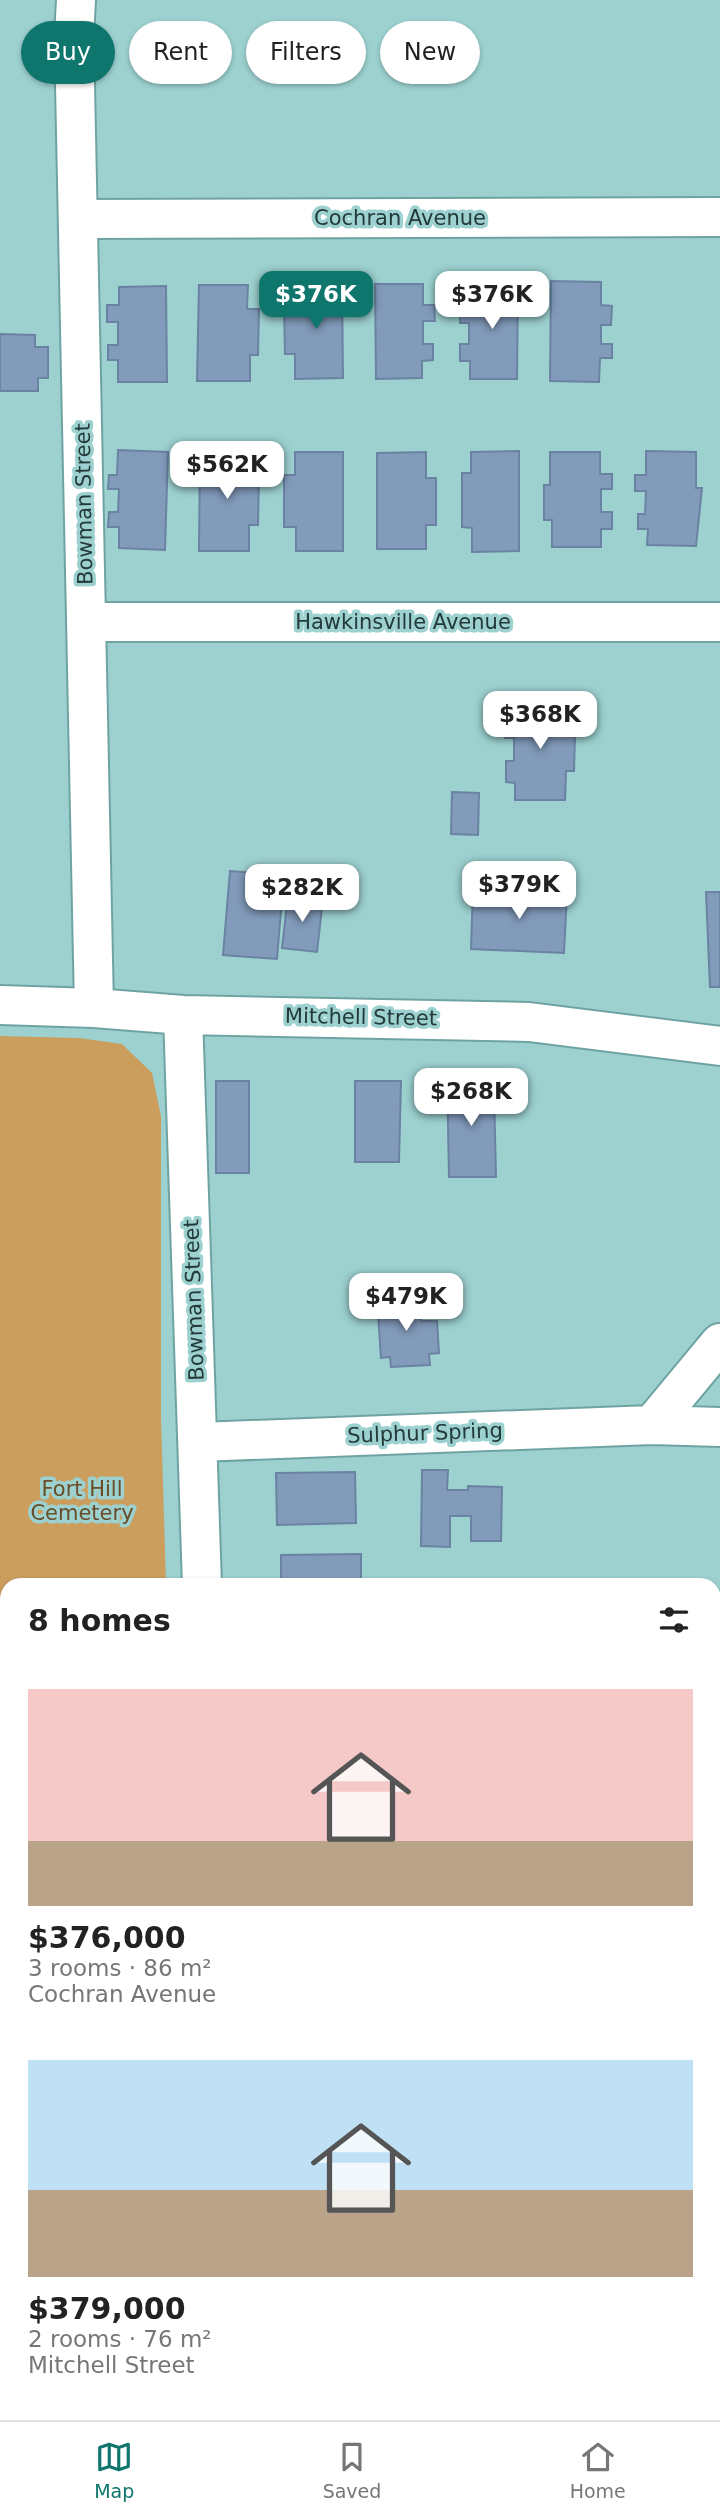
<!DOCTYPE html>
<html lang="en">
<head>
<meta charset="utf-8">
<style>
  body { margin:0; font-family:"DejaVu Sans",sans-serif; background:#f6f6f6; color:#222; height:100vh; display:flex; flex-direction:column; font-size:26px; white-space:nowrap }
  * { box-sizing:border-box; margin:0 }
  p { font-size:23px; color:#767676 }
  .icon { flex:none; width:38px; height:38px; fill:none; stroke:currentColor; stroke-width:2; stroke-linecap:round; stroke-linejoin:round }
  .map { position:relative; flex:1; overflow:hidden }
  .side { position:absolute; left:0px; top:1578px; width:721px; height:842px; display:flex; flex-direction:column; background:#fff; border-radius:21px 21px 0 0; box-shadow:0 2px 5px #0004 }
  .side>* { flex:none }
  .hud { position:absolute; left:21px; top:21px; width:679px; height:63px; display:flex; gap:14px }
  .price { position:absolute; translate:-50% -60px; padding:0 16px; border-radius:14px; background:#fff; color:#222; font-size:23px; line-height:46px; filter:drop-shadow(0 2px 4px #0008) }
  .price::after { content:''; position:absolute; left:50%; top:42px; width:21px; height:16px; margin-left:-10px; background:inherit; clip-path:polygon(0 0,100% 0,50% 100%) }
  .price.current { background:#0f766e; color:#fff }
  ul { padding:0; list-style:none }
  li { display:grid; align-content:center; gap:14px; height:371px; padding:0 28px }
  li span { display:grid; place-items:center; height:217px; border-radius:0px; color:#555 }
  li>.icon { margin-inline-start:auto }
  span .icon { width:126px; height:126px; fill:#fffc; stroke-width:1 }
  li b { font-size:30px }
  h2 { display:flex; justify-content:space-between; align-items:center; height:84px; padding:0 28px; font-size:30px }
  .chip { padding:0 24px; border-radius:32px; background:#fff; box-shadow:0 2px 5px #0004; font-size:24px; line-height:63px }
  .chip.current { background:#0f766e; color:#fff }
  .tabs { display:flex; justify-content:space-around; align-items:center; height:98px; border-top:2px solid #e0e0e0; background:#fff; font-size:19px; color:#767676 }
  .tabs a { display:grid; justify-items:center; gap:4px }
  .tabs .current { color:#0f766e }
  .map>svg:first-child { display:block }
  .green { fill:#cb9e5e }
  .building { fill:#829bbb; stroke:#6b83a2; stroke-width:2 }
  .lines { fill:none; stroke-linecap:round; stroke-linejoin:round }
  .service-casing { stroke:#6fa3a2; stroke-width:26 }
  .minor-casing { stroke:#6fa3a2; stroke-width:42 }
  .service { stroke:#fff; stroke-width:23 }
  .minor { stroke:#fff; stroke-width:38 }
  .labels { text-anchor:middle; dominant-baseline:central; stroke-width:7; stroke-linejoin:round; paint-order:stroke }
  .street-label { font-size:21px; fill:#243a3a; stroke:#9cd1d0 }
  .park-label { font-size:21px; fill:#684d28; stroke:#9cd1d0 }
</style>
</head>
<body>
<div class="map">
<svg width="720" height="2420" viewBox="0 0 720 2420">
  <rect width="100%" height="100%" fill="#9cd1d0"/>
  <!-- green -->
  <path class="green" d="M0,1036L79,1038L122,1044L152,1073L161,1116V1417L166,1585L7,1586V1876H0Z"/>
  <!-- building -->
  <path class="building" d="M551,281L601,282V305L612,306L611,325H601V344H612V358H600L599,382L550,381Z
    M342,282L343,378L295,379V354H285L284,306H296V283Z
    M470,282H518L517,379H470V361H460V344H469V323H460V305H470Z
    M375,284H423V305H434L435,321H423V344H433V360L422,361V378L376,379Z
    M199,285H248L247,309H259L258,355H250V381H197Z
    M166,286L167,382H118V360H108V345H118V322H107V305H119V287Z
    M0,334L35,335V347H48V378H38V391H0Z
    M118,450L168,452L165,550L119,548V527H108L109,512H118L119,489H108L109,475H117Z
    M200,451L249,452V477H259L258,525H249V551H199Z
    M519,451V551L472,552V528L462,527V473H471V452Z
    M646,451L696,452V488H702L696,546L647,545L648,529H638V514H645L646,491H635V475H646Z
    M295,452H343V551H296V527H284V475H295Z
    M426,452V478H436V525H426V549H377V453Z
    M550,452H600V474H612V489H601V512H612V529H601V547H552V520H544V485H550Z
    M513,702H566V735H575L574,771H566L565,800H515V783L506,782V761H514V738H505V718H513Z
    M452,792L479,793L478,835L451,834Z
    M230,871L284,875L277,959L223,955Z
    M473,889L567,894L564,953L471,949Z
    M706,892H720V987H710Z
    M288,895L323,899L317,952L282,948Z
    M481,1074L482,1090H494L496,1177H449L447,1075Z
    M216,1081H249V1173H216Z
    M355,1081H401L399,1162H355Z
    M419,1296L421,1321H437L439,1353L429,1354L430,1365L391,1367L390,1357L381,1358L377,1299Z
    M422,1470H448L447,1490H468V1486L502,1487L501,1541H471V1516H450V1547L421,1546Z
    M355,1472L356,1523L277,1525L276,1473Z
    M361,1554V1586H281V1555Z
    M714,1795H720V1858H714Z
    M7,2378V2413H19L0,2418V2380Z
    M49,2413H135L134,2420H49Z
    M261,2413H337V2418H261Z"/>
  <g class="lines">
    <defs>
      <path id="service" d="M0,2361H7"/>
      <path id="minor" d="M76,0L74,36L94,1008
        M79,219L720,217
        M86,622H720
        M0,1005L94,1008L183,1015L529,1022L720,1046
        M183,1015L202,1586
        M652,1425L720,1343
        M199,1442L652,1425L720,1427
        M0,1907H7
        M714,1912H720
        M207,2420V2413"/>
    </defs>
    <!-- service casing -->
    <use href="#service" class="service-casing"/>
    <!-- minor casing -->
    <use href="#minor" class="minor-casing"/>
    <!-- service -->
    <use href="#service" class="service"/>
    <!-- minor -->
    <use href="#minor" class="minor"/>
  </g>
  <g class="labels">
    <!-- street labels -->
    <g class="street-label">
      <text x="400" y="218">Cochran Avenue</text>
      <text transform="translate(84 504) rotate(-91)">Bowman Street</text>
      <text x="403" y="622">Hawkinsville Avenue</text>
      <text transform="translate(361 1017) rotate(1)">Mitchell Street</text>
      <text transform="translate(194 1300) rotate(-92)">Bowman Street</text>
      <text transform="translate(425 1433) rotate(-2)">Sulphur Spring</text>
    </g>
    <!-- park labels -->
    <g class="park-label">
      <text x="82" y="1489">Fort Hill<tspan x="82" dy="24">Cemetery</tspan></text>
    </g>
  </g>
</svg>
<b class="price current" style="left:316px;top:331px">$376K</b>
<b class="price" style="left:492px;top:331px">$376K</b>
<b class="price" style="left:227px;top:501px">$562K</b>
<b class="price" style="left:540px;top:751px">$368K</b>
<b class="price" style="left:519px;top:921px">$379K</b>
<b class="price" style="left:302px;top:924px">$282K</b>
<b class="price" style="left:471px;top:1128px">$268K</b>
<b class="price" style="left:406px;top:1333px">$479K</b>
<div class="hud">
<a class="chip current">Buy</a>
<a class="chip">Rent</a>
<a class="chip">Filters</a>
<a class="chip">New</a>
</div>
<section class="side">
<h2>8 homes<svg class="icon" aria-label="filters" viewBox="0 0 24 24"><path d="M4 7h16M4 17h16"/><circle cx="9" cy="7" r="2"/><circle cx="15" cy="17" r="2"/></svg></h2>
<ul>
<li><span style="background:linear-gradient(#f6c9c9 70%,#b9a48a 0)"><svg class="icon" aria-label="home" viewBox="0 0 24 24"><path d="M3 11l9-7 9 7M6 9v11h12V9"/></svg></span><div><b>$376,000</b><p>3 rooms · 86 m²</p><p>Cochran Avenue</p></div></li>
<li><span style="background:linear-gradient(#bfe0f5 60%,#b9a48a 0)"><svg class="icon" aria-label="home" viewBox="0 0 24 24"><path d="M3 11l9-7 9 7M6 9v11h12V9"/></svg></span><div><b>$379,000</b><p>2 rooms · 76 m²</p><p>Mitchell Street</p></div></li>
</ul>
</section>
</div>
<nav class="tabs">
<a class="current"><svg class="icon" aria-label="map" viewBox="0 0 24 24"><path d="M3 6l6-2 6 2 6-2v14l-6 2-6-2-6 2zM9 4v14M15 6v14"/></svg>Map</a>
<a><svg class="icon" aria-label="saved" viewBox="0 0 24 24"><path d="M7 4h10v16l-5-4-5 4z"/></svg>Saved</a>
<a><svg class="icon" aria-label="home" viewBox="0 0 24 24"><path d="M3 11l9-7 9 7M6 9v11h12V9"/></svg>Home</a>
</nav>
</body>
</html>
